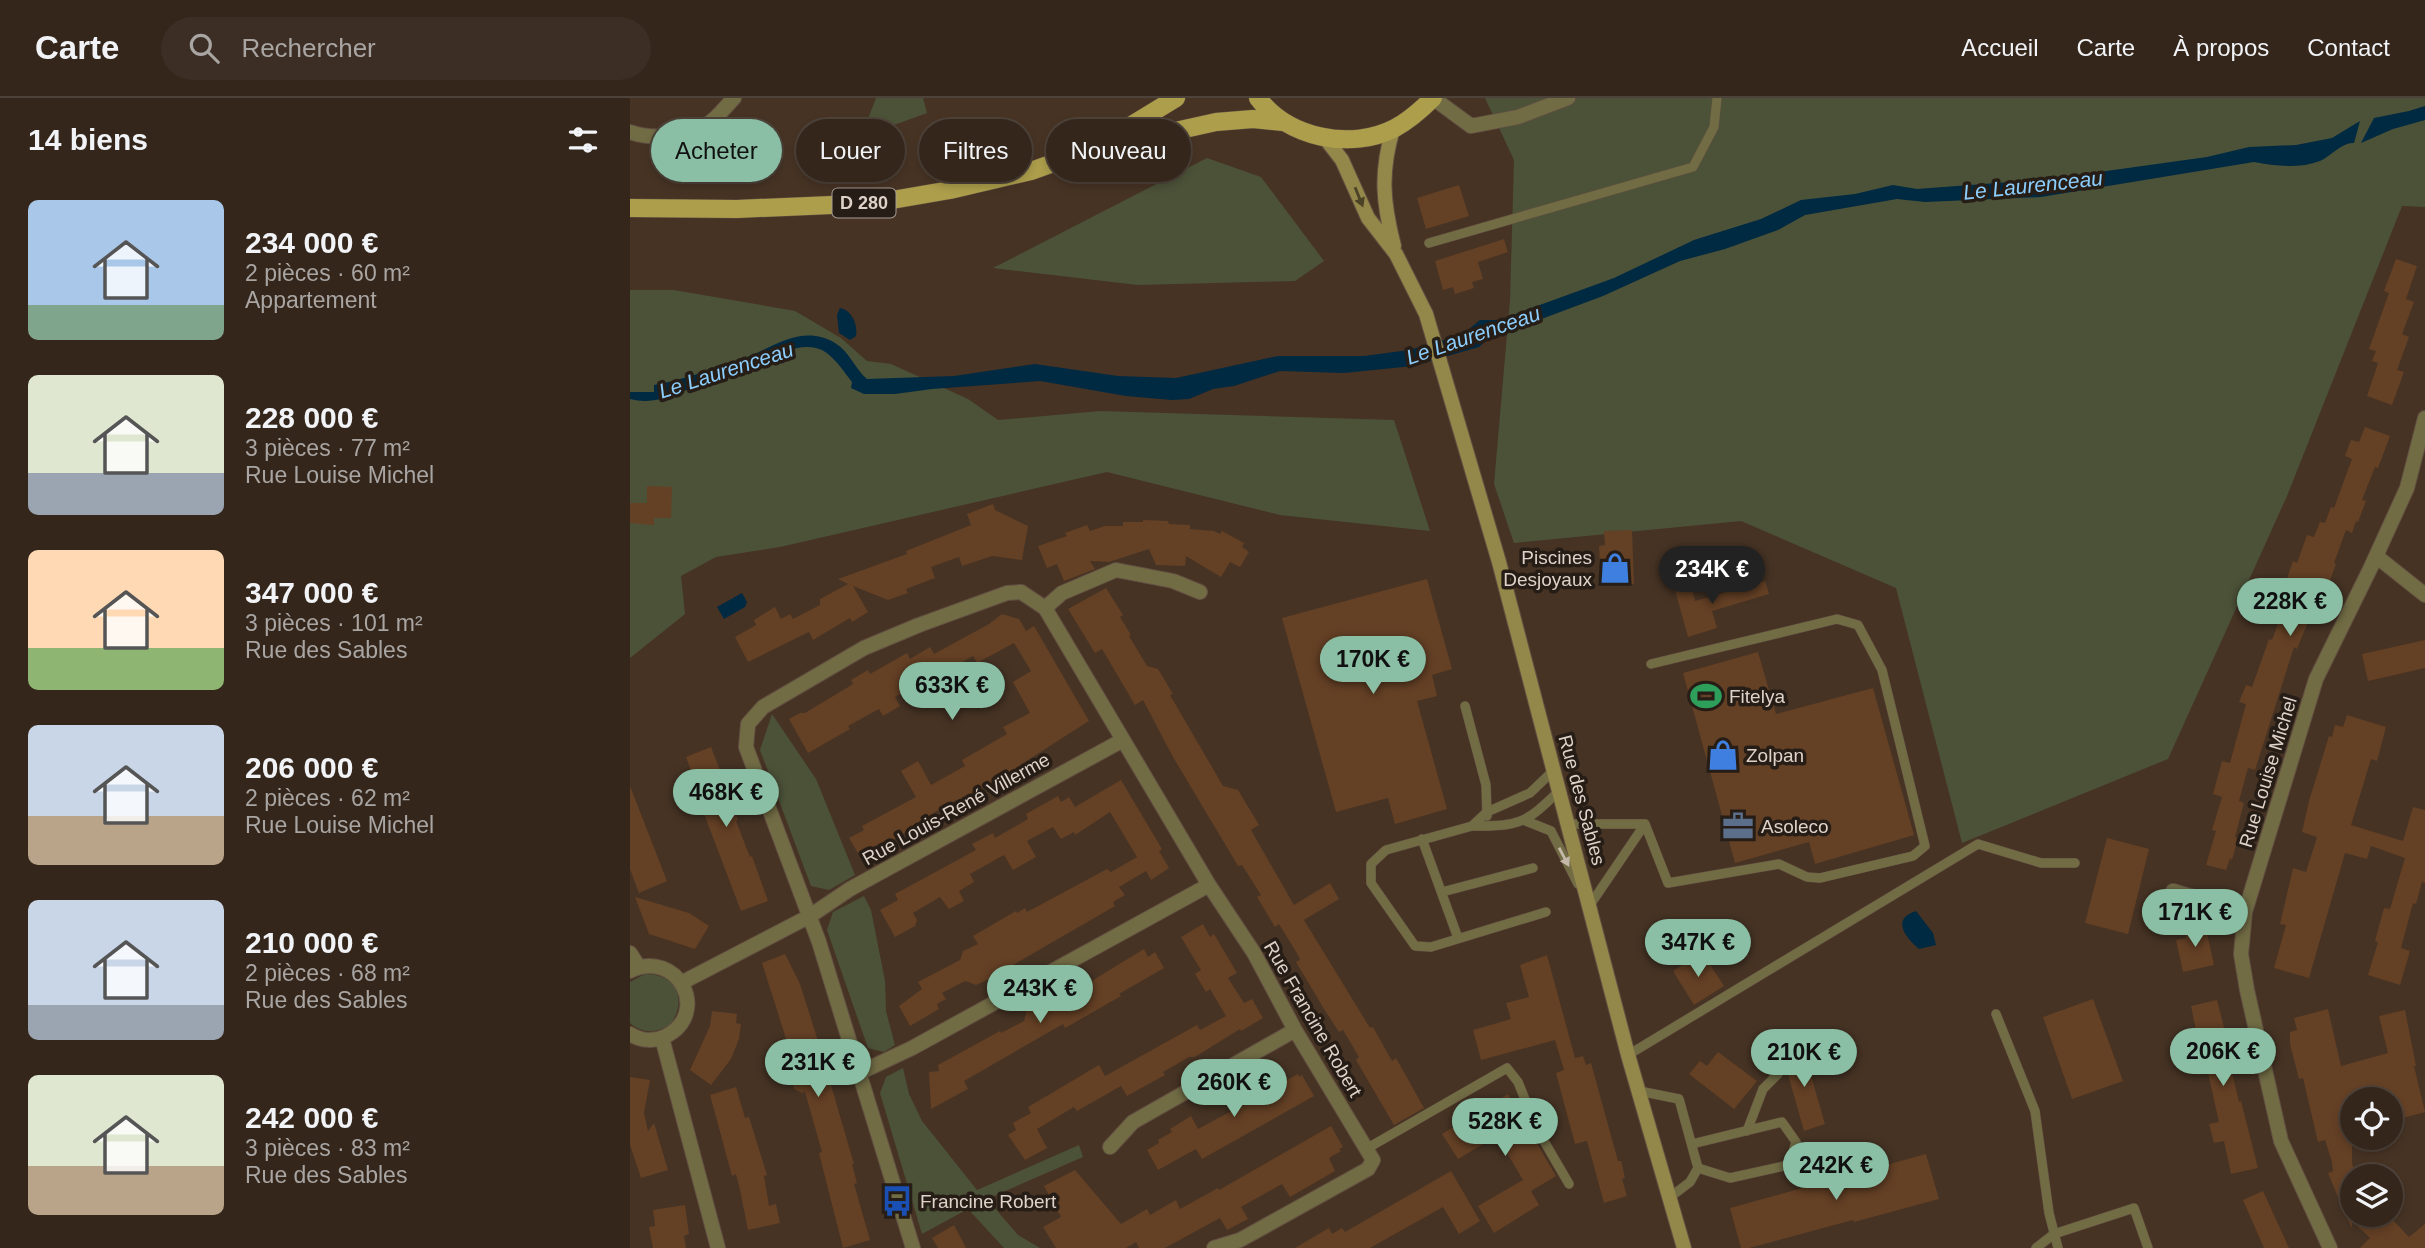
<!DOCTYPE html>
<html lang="fr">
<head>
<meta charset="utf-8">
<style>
  body { margin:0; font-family:Helvetica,sans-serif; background:#3c2e24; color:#f1f3f6; height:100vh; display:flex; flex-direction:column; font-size:26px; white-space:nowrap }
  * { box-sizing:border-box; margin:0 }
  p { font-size:23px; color:#a9a5a3 }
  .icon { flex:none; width:38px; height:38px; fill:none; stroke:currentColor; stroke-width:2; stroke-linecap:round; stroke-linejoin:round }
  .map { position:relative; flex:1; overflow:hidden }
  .panel { display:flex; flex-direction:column; background:#34261b; width:630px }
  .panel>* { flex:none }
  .guide { position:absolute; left:21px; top:21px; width:665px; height:63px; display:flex; gap:14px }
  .tools { position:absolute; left:1710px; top:989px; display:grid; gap:14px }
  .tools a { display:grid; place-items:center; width:63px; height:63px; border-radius:50%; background:#34261b; box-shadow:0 4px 10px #0003,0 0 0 2px #4e433a; font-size:35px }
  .price { position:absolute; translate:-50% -60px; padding:0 16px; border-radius:24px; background:#8abfa5; color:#111; font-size:23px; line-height:46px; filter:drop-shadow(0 2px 4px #0008) }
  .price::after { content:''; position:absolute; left:50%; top:42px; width:21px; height:16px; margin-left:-10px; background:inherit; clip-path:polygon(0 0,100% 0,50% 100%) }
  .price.on { background:#222; color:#fff }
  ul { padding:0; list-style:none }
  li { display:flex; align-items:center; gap:21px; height:175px; padding:0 28px }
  li span { display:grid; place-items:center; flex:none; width:196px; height:140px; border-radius:10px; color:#555 }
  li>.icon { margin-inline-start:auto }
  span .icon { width:84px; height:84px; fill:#fffc; stroke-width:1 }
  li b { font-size:30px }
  h2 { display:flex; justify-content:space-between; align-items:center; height:84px; padding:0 28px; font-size:30px }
  .chip { padding:0 24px; border-radius:32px; background:#34261b; box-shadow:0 4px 10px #0003,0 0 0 2px #4e433a; font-size:24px; line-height:63px }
  .chip.on { background:#8abfa5; color:#111 }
  header { display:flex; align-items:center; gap:42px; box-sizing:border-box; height:98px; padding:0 35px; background:#34261b; border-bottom:2px solid #4e433a }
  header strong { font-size:33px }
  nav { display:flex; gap:38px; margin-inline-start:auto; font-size:24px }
  .search { width:490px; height:63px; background:#3c2e24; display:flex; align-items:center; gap:18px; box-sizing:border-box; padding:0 24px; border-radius:38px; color:#a9a5a3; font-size:26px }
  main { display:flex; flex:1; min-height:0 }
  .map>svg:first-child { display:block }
  .green { fill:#4c5238 }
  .water { fill:#002942 }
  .building { fill:#644025 }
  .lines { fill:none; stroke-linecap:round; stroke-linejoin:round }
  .lane-casing { stroke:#625042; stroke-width:10 }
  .street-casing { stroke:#625042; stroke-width:16 }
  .secondary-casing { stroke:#625042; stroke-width:16 }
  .primary-casing { stroke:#625042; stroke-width:19 }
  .lane { stroke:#726c45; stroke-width:9 }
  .street { stroke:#726c45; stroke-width:14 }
  .secondary { stroke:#938849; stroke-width:14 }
  .primary { stroke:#ac9e4b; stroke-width:18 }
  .oneway { fill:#4c4228 }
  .oneway2 { fill:#c4b8a8 }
  .labels { text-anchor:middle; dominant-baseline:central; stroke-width:7; stroke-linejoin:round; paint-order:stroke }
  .shield { fill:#261d16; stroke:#a89c93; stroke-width:2 }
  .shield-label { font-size:18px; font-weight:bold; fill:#dfd2c9 }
  .poi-label { font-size:19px; fill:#dfd2c9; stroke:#261d16; text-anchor:start }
  .street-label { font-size:19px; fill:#dfd2c9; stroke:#261d16 }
  .water-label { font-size:21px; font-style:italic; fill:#8bcdfc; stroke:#261d16 }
</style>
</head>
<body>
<header>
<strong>Carte</strong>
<div class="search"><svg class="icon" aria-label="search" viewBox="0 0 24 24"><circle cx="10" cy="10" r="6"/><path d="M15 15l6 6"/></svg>Rechercher</div>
<nav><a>Accueil</a><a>Carte</a><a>À propos</a><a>Contact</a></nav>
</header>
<main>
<section class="panel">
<h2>14 biens<svg class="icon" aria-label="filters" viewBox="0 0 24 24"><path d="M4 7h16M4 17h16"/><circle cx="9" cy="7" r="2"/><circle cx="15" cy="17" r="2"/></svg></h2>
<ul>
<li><span style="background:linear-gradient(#a9c7e8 75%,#7fa58c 0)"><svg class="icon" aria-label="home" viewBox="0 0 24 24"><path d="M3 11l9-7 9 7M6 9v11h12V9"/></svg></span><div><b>234 000 €</b><p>2 pièces · 60 m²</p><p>Appartement</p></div></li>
<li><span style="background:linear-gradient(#dfe7d0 70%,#9aa5b1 0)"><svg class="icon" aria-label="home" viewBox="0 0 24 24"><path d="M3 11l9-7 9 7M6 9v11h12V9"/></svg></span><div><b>228 000 €</b><p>3 pièces · 77 m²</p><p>Rue Louise Michel</p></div></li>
<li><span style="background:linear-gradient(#ffd9b3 70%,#8fb573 0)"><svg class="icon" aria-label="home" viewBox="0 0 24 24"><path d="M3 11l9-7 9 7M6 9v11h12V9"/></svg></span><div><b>347 000 €</b><p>3 pièces · 101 m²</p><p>Rue des Sables</p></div></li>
<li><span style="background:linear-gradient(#c9d6e8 65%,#b9a48a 0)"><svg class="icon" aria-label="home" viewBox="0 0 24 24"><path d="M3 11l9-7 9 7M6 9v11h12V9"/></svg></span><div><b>206 000 €</b><p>2 pièces · 62 m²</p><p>Rue Louise Michel</p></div></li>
<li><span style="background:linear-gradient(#c9d6e8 75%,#9aa5b1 0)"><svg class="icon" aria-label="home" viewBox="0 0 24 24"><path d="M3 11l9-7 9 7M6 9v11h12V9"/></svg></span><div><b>210 000 €</b><p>2 pièces · 68 m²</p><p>Rue des Sables</p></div></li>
<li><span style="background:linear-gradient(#dfe7d0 65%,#b9a48a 0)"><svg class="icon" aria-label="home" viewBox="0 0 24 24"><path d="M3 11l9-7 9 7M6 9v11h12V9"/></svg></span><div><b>242 000 €</b><p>3 pièces · 83 m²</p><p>Rue des Sables</p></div></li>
</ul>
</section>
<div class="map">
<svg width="1795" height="1150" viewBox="0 0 1795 1150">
  <rect width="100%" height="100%" fill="#463324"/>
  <!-- green -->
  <path class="green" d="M246,0H293L297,15L231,39Z
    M855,0H1795V109L1772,108L1657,398L1538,661L1332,745L1266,490L1111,423L884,445L864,386L880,202L884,62Z
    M577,60L631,79L694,163L665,183L508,187L363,170Z
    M0,192H44L165,213L211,240L237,263L261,266L338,301L368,322L470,313L764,322L800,433L650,417L477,374L150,449L86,459L51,478L55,516L0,560Z
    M142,616L186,681L225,777L199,792L181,788L130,652Z
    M234,798L241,812L255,883L256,913L265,947L254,954L238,950L197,832L203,814Z
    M15,876C47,876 58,902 40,927C26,935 13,936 0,925V884Z
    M273,970L279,996L292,1023L347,1092L449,1047L453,1059L357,1101L388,1137L410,1150H374L338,1111L292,1136L250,995L256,979Z"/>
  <!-- water -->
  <path class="water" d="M1795,8V22L1763,31L1731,45L1744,20L1779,13Z
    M1730,23L1724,45C1712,44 1701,58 1690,63C1669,71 1645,68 1624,64L1411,99L1295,104L1267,101L1175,117L1148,132L1095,151L1050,163L973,198L858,241L849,249L783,268L714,275L650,273L604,288L583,291L559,301L542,302L496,298L410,283L302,291L265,296H234L221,290L222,284C214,274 204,258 192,252C168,241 136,263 115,272C105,277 94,278 83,281C57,290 30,309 0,301V294H24V287C52,282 80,272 107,263C139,253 170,224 205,245C219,253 225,271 237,281L324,278L405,266L488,278L546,280L648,258H734L779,252L832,237L850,222H869L984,180L1064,142L1131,121L1171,102L1225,96L1263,87L1287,91L1419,81L1577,59L1619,49L1666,47L1702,40Z
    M210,210C222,212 228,227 226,238L220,242L209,235L207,217Z
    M112,495L117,504L115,509L94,521L87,509Z
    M1286,813L1303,835L1306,847L1289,851C1275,839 1261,821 1286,813Z"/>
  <!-- building -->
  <path class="building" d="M829,87L839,118L796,131L787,100Z
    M874,141L878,154L848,164L853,181L842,184L844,190L825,196L823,189L813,192L805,163Z
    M1766,161L1787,168L1776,201L1784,204L1772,236L1779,239L1767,272L1774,274L1762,307L1737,298L1748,265L1742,263L1746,253L1739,251L1759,195L1754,193Z
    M1735,329L1760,338L1748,370L1745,369L1732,402L1736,403L1728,424L1726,423L1722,435L1716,432L1704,465L1706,466L1698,488L1693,487L1667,551L1664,549L1625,672L1618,670L1609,703L1614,705L1605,739L1608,740L1602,762L1600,760L1596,772L1576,767L1586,733L1582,732L1592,699L1583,696L1592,663L1600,665L1616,606L1609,604L1616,587L1622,589L1639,541L1642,542L1654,509L1648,507L1663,463L1667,465L1677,437L1684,439L1690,424L1695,425L1701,409L1704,410L1722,361L1715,358L1721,342L1729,344Z
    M17,388L42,389L41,420H24V427L0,425V405H17Z
    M363,406L365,412L398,428L392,462L362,458L332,468L329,459L301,469L305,480L276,491L278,495L258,502L223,488L238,514L222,524L220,520L183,542L179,534L118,564L105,539L126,527L124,522L145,509L151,521L160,516L163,521L190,507V501L218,486L208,481L277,456L276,453L341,427L337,416Z
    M513,422L538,423L539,426L560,427V431L584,433L590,436L592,433L614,445L612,449L619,454L610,469L600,464L591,479L556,458L555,468L526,467L519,451L479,464L460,463L465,471L434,483L427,466L417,470L408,448L437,438L435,435L457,427L460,433L475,428H493V424H513Z
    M1002,432L1004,486L971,487L969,448L975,447L974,433Z
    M797,481L822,571L802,577L807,598L787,603L817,711L765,726L758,700L706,714L652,520Z
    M1135,483L1139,496L1082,513L1087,530L1058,539L1045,492L1061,487L1065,503Z
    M476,490L493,517L490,519L501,537L499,538L517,568L528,571L543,596L540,597L593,688L608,692L629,727L621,732L664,807L700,785L709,801L674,822L740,930L743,929L762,963L766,960L794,1010L764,1027L726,962L729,959L713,932L709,934L694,911L666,864L670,862L668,857L649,826L645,829L627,799L631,797L612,767L608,768L543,659L513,602L505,607L472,551L465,555L438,511Z
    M372,516L389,521L396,533L404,528L459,623L390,667L393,672L375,681L374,678L328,704L326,702L290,723L292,725L231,760L219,740L234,732L232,728L286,699L271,673L288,663L301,687L335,668L332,662L377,636L373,629L400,615L383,584L401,573L384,545L347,565L343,558L305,579L303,577L265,599L270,608L253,618L249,611L218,628L220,631L178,655L159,621L170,615H175L223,586L221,582L238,572L240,576L277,555L280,561L300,549L304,556L359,526Z
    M1795,542V570L1738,583L1732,556Z
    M1128,554L1146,616L1243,590L1284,737L1185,766L1179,744L1105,765L1053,575Z
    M1717,617L1756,629L1747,663L1741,661L1721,727L1773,743L1783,709L1795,712V785L1792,784L1786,806L1783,805L1771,850L1780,853L1770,887L1738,877L1748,844L1745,843L1754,810L1760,811L1775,760L1741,748L1737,761L1715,755L1679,880L1644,870L1656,827L1650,826L1663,770L1676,774L1687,739L1672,734L1679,703L1699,638L1702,639L1705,627L1713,629Z
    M81,649L93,680L96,679L103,696L106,704L102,705L108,722L106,723L120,759L122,758L138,803L111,813L71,708L73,707L56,659Z
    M491,682L532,751L529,753L539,770L521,782L516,773L489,789L495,797L483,804L485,808L359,881L346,887L335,883L312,895L316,901L307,906L309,911L280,928L269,908L292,891L288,884L330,862L333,853L348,846L343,838L386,813L387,815L395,810L397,814L477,771L481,774L507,759L480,714L445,737L444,734L431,741L423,729L397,743L406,759L383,772L374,757L340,776L344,784L329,793L334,803L319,811L310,799L283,815L287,822L285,828L265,839L250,812L268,802L265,796L346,752L342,746L363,735L365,740L398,721L396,716L428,698L431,704L439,699L445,709Z
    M0,688L37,783L9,795L0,771Z
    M1477,740L1519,751L1498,836L1455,825Z
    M5,799L59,815L79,828L65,851L19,836Z
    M573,826L580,839L584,836L607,875L598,880L614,905L622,901L633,920L611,933L610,931L565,959H559L533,974L535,977L497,998L491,988L447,1013L444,1009L407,1031L417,1050L395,1062L378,1037L386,1032L383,1025L401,1015L398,1009L469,967L475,978L567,927L570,932L596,918L580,891L576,894L565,876L571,872L551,839Z
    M1575,826L1584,867L1553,874L1546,842L1556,840L1554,831Z
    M514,851L518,859L525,854L534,870L489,896L491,898L435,930L433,926L334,983L338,991L301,1011L299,974L309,973L308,967L370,933L371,935L394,923L397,911L414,902L417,907L431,899L432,901Z
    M1072,854L1094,888L1064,907L1043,873Z
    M155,856L170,886L189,946L224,1066H222L227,1085L224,1086L240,1142L213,1150L189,1055L192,1054L175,994L172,995L164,991L162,984L165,979L161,966H164L132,865Z
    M917,857L945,960L953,958L956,967L961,965L988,1063H991L993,1071L995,1080L992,1081L997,1098L974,1105L957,1043L945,1046L926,975L934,972L925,942L851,962L843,932L881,921L876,905L899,899L890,867Z
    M1463,901L1493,983L1442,1001L1413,919Z
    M1587,902L1604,969L1601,970L1609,1004L1611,1003L1628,1070L1601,1076L1594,1043L1584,1045L1579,1026L1589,1024L1578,975L1568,977L1564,959L1571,957L1561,908Z
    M1698,911L1711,968L1758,955L1749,918L1775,912L1786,968H1784L1795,1014L1773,1020L1768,1001H1722V1066L1728,1078H1722V1116H1749L1756,1123L1760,1119L1779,1139L1795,1126V1150H1730L1740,1140L1722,1123V1130L1715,1116L1698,1075L1703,1073L1702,1064L1695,1042L1688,1044L1673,980L1669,981L1660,946V934L1667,932L1664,920Z
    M82,913L107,916L106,925L111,926L109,941L101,961L81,987L60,972L80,928Z
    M1173,950L1195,1026L1174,1033L1152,955Z
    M1088,954L1127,983L1104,1011L1059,976L1070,963L1077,968Z
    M648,970L655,983L668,976L669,979L672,977L684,998L572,1061L566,1051L528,1072L517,1052L529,1045L528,1042L542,1034L540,1031L561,1018L568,1031L609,1009L602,995Z
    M0,979L20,982L14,1015L18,1033L24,1025L38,1072L11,1080L0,1047Z
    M106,989L115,1020L119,1019L137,1077L134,1078L139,1108L146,1106L150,1125L118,1132L110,1092L106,1076L102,1078L80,997Z
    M878,996L926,1078L901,1093L909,1107L864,1135L848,1108L893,1082L867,1038L828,1061L812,1036Z
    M701,1028L713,1049L709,1051L711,1053L699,1060L705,1073L660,1099L652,1086L611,1109L618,1121L597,1132L590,1120L535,1150H509L506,1144L496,1150H426L413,1129L431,1119L414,1088L445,1072L491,1126L517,1111L520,1117L546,1102L550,1111L588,1090L589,1092Z
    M1296,1056L1309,1101L1224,1124L1223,1122L1119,1150H1111L1100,1110Z
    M821,1073L850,1123L829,1136L813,1109L740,1150H665L699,1130L702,1136L712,1130L715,1134Z
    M1633,1093L1659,1150H1634L1613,1102Z
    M55,1107L59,1136L54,1138L56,1150H23L19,1129L25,1128L23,1112Z
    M324,1127L336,1150H308L302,1140Z"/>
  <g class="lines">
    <defs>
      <path id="lane" d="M799,145L1063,69L1084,29L1087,0
        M835,608L856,687L857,718
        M924,672L900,695L857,714L842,728C890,728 895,726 929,693
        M896,723L921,733L948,786
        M938,726H1015
        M1015,726L1038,785L1149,766L1177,779L1190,780L1283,758L1295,748L1252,572L1228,527L1207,521L1021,566
        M842,728L756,752L741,766V785L785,848L801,849L916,814
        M792,741L828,840
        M812,794L903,770
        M960,807L1015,726
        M1366,916L1405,1013L1419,1115L1428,1150
        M998,957L1348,746L1411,765H1445
        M1009,993L1049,1001L1068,1070L1060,1084L1039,1100
        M1117,1033L1133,991L1148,976
        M1062,1046L1152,1024L1166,1044L1159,1067L1100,1080L1068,1070
        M736,1051L877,970L888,984L907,1031L939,1086
        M1406,1150L1424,1136L1504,1110L1518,1150"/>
      <path id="street" d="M803,0L841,28L888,19L938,0
        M0,34C22,42 55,39 76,27C86,22 96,8 104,0
        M1746,458L1795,497
        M415,510L432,495L486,472L543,483L570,494
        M1543,793L1615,814
        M0,855L9,869
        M0,873C48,850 81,915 36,938C24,944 11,943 0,936
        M51,885L180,818L220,791L493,642
        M32,940L88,1150
        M229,975L282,950L579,787
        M480,1049L503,1024L665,932
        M283,1150L189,844L116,649L118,626L133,609L234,550L289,527L377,495L391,494L415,510L579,787L624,855L665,932L743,1062L738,1071L610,1142L584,1150
        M1700,1150L1651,1043L1617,892L1611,856L1615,814L1686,581L1741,469L1777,390L1795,320"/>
      <path id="secondary" d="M763,31C750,75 753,105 764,148
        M695,40L712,62L738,120L766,156L796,216L869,464L998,957L1054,1150"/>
      <path id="primary" d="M628,0C658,40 721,53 765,30C780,22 791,12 803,0
        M474,44L546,0
        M0,110L107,111L225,106L262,102L320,92L401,73L460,52L586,24L623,21L653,24"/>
    </defs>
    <!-- lane casing -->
    <use href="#lane" class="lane-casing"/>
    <!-- street casing -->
    <use href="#street" class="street-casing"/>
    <!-- secondary casing -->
    <use href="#secondary" class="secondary-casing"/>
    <!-- primary casing -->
    <use href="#primary" class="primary-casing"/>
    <!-- lane -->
    <use href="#lane" class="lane"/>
    <!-- street -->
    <use href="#street" class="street"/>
    <!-- secondary -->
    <use href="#secondary" class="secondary"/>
    <!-- primary -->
    <use href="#primary" class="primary"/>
  </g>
  <!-- one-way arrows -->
  <defs><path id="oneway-solid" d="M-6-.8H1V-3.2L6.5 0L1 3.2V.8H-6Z" transform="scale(1.75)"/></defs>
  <use class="oneway" href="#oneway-solid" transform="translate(729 99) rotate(68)"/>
  <use class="oneway2" href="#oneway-solid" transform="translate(934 759) rotate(62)"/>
  <!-- icons -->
  <defs>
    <symbol id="shop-bare" viewBox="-9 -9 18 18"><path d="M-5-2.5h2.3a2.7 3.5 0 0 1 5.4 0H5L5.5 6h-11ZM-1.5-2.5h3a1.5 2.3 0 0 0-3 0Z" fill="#3f7fe0" stroke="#261d16" stroke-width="2.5" paint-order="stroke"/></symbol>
    <symbol id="stadium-bare" viewBox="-9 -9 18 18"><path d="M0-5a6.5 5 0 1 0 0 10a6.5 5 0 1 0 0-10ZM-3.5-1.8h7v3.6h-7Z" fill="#2e9e5b" stroke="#261d16" stroke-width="2.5" paint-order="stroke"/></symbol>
    <symbol id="office-bare" viewBox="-9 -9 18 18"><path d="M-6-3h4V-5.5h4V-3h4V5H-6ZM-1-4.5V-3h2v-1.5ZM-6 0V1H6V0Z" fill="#5c6f8a" stroke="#261d16" stroke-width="2.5" paint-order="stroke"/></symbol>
    <symbol id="bus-bare" viewBox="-9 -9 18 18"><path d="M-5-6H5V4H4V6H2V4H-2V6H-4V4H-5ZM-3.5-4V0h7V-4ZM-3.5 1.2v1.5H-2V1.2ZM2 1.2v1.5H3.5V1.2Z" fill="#1a4fb4" stroke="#261d16" stroke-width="2.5" paint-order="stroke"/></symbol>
  </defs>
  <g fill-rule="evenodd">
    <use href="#shop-bare" x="963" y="448" width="44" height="44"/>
    <use href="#stadium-bare" x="1054" y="576" width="44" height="44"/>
    <use href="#shop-bare" x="1071" y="635" width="44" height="44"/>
    <use href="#office-bare" x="1086" y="706" width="44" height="44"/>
    <use href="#bus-bare" x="245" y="1081" width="44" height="44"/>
  </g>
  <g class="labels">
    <!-- shield labels -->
    <rect class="shield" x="202.5" y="90.5" width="63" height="29" rx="5"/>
    <g class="shield-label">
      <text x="234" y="105">D 280</text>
    </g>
    <!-- poi labels -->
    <g class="poi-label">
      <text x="962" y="459" text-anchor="end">Piscines<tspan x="962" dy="22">Desjoyaux</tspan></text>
      <text x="1099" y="598">Fitelya</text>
      <text x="1116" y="657">Zolpan</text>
      <text x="1131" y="728">Asoleco</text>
      <text x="290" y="1103">Francine Robert</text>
    </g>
    <!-- street labels -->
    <g class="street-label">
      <text transform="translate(1638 674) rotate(-73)">Rue Louise Michel</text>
      <text transform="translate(952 702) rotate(75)">Rue des Sables</text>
      <text transform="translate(326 711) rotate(-29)">Rue Louis-René Villerme</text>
      <text transform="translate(683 921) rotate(60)">Rue Francine Robert</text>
    </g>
    <!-- water labels -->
    <g class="water-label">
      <text transform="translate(1403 87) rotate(-6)">Le Laurenceau</text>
      <text transform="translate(843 237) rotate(-19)">Le Laurenceau</text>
      <text transform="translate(96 272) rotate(-18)">Le Laurenceau</text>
    </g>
  </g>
</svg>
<div class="tools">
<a><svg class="icon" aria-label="locate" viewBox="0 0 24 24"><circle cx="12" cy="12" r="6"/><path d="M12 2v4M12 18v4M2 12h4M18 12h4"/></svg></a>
<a><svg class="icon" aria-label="layers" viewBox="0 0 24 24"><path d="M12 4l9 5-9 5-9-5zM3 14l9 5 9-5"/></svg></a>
</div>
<b class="price on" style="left:1082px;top:508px">234K €</b>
<b class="price" style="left:1660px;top:540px">228K €</b>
<b class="price" style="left:743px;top:598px">170K €</b>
<b class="price" style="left:322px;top:624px">633K €</b>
<b class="price" style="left:96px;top:731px">468K €</b>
<b class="price" style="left:1565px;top:851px">171K €</b>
<b class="price" style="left:1068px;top:881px">347K €</b>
<b class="price" style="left:410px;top:927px">243K €</b>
<b class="price" style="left:1593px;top:990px">206K €</b>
<b class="price" style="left:1174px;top:991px">210K €</b>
<b class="price" style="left:188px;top:1001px">231K €</b>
<b class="price" style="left:604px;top:1021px">260K €</b>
<b class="price" style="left:875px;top:1060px">528K €</b>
<b class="price" style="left:1206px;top:1104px">242K €</b>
<div class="guide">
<a class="chip on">Acheter</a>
<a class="chip">Louer</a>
<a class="chip">Filtres</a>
<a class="chip">Nouveau</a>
</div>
</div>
</main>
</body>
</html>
